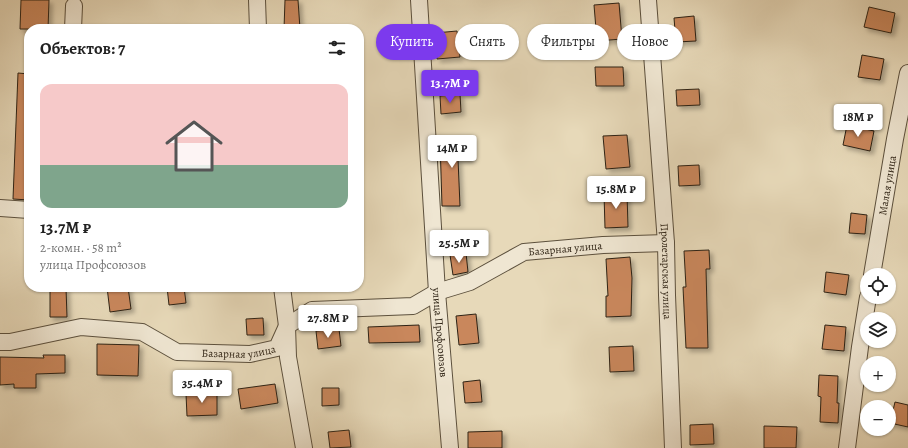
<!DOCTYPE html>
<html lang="ru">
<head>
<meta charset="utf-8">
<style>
  body { margin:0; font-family:Alegreya,serif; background:#f2f2f2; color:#222; height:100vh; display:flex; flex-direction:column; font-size:15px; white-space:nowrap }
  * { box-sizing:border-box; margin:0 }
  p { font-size:13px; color:#767676 }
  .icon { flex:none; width:22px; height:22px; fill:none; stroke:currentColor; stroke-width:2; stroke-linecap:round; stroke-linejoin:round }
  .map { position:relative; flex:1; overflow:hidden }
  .details { position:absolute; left:24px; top:24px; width:340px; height:268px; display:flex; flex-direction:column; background:#fff; border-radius:16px; box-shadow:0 1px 3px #0004 }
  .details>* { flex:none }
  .top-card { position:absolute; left:376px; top:24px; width:380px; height:36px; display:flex; gap:8px }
  .buttons { position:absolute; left:860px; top:268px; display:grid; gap:8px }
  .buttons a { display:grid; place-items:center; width:36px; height:36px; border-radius:50%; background:#fff; box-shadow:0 1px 3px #0004; font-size:20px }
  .price { position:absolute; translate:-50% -34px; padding:0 9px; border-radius:4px; background:#fff; color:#222; font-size:13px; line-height:26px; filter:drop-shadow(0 1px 2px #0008) }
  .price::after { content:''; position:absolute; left:50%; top:24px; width:12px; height:9px; margin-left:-6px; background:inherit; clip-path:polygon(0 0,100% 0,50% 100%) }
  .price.on { background:#7c3aed; color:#fff }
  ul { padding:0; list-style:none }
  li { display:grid; align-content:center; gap:8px; height:212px; padding:0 16px }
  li+li { border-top:1px solid #e0e0e0 }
  li span { display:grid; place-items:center; height:124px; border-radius:12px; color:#555 }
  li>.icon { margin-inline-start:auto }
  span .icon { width:72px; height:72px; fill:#fffc; stroke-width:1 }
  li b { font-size:17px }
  h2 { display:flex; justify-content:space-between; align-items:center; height:48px; padding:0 16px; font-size:17px }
  .tag { padding:0 14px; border-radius:18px; background:#fff; box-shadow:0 1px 3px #0004; font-size:14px; line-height:36px }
  .tag.on { background:#7c3aed; color:#fff }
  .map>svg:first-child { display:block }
  .building { fill:#c9875b; stroke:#2d2214; filter:url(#shadow) }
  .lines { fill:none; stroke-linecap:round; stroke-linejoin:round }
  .minor-casing { stroke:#5c503d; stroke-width:18 }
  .minor { stroke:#efe6d2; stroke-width:16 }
  .labels { text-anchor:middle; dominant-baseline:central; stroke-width:3; stroke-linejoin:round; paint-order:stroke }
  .street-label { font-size:11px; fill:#2d2214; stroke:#efe6d2 }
</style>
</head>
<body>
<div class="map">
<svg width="908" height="448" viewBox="0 0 908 448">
  <defs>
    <filter id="shadow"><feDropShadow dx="3.5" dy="3.5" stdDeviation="2" flood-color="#0004"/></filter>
  </defs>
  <rect width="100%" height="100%" fill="#e7d9b9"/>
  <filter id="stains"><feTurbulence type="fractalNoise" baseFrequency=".005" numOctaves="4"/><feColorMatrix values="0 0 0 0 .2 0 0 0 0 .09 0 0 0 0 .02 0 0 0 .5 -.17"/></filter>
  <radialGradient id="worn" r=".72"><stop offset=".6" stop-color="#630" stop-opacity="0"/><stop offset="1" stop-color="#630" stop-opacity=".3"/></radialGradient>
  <!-- building -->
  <path class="building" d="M21,0H49L48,29H20Z
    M285,0H298L300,29H284Z
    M619,3L622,39L597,41L594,5Z
    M869,7L895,13L891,33L864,27Z
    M694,16L696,41L676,42L674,18Z
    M457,31L460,57L437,59L435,33Z
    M862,55L884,59L880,80L858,77Z
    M595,67H623L624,86H596Z
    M18,73L29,74V200L13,199Z
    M699,89L700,105L677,106L676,90Z
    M460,94L461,112L441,114L440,96Z
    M847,125L874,131L870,151L843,145Z
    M627,135L630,167L606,169L603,136Z
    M469,139L470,159H458L460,206H442L440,141Z
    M699,165L700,185L679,186L678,166Z
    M627,193L628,227L605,228L604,194Z
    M851,213L867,215L865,234L849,233Z
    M709,250L710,269H706L708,348H686L683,287H686L684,251Z
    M466,253L468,272L453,275L450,255Z
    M630,257L632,278L631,316L606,317V296H608L606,259Z
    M826,272L849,275L846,295L824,292Z
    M107,287H128L131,309L110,312Z
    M167,287H184L186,303L169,305Z
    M66,288L67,317H50V289Z
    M476,314L479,343L459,345L456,316Z
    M263,318L264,335H247L246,319Z
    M419,325L420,342L369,343L368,327Z
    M825,325L846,327L844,351L822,349Z
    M339,329L341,346L318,349L316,331Z
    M97,344L139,345L138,376L97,375Z
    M633,346L634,371L610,372L609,347Z
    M43,355H65V373L36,374V388H14V384L0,385V357L44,358Z
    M819,375L838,376L837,403H839L838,423L820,422L821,397L818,396Z
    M480,380L482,402L465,403L463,382Z
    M275,384L278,403L241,409L238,389Z
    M322,388H339V405L322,406Z
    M217,393V415L187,416L186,394Z
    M895,402L908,405V427L890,423Z
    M713,424L714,444L690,445V425Z
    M764,426L797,427L796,448H764Z
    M349,430L351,447L330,448L328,432Z
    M502,431V448H468V432Z"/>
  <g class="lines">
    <defs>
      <g id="minor">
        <path d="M257,0L258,29"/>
        <path id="s1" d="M419,0L437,292L450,448"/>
        <path id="s2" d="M648,0L666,243L667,295L673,448"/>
        <path d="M73,29L74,6"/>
        <path d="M0,208L29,210"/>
        <path id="s3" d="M872,275L895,139L908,73"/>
        <path d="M282,287L287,326L288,357L304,448"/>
        <path id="s4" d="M0,342H10L81,327L142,332L177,352L250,354L277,348L287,326L312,310L413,306L437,292L470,282L524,252L603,245L666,243"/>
        <path d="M847,448L860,347L868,297"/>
      </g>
    </defs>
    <!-- minor casing -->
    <use href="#minor" class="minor-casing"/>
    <!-- minor -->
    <use href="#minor" class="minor"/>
  </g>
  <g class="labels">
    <!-- street labels -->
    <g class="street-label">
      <text stroke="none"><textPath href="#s3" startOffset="91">Малая улица</textPath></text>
      <text stroke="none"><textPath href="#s4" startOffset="605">Базарная улица</textPath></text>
      <text stroke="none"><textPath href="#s2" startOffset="272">Пролетарская улица</textPath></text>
      <text stroke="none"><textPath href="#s1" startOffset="333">улица Профсоюзов</textPath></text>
      <text stroke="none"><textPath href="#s4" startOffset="246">Базарная улица</textPath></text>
    </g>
  </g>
  <rect width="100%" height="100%" filter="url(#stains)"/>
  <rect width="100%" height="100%" fill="url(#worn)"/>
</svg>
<div class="buttons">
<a><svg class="icon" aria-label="locate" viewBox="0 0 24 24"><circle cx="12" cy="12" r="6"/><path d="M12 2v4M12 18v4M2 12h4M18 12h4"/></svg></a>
<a><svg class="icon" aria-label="layers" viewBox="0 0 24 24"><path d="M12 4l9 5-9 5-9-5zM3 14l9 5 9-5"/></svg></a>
<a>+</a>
<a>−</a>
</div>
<b class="price on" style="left:450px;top:104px">13.7M ₽</b>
<b class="price" style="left:858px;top:138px">18M ₽</b>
<b class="price" style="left:452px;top:169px">14M ₽</b>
<b class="price" style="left:616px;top:210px">15.8M ₽</b>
<b class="price" style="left:459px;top:264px">25.5M ₽</b>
<b class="price" style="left:328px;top:339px">27.8M ₽</b>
<b class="price" style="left:202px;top:404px">35.4M ₽</b>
<div class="top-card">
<a class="tag on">Купить</a>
<a class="tag">Снять</a>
<a class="tag">Фильтры</a>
<a class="tag">Новое</a>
</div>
<section class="details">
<h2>Объектов: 7<svg class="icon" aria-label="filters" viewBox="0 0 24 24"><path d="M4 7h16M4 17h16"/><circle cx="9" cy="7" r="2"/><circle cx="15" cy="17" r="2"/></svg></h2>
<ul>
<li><span style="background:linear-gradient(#f6c9c9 65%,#7fa58c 0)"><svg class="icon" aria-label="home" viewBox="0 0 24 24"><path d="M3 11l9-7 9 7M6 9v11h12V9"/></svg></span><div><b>13.7M ₽</b><p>2-комн. · 58 m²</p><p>улица Профсоюзов</p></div></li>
</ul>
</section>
</div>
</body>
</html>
